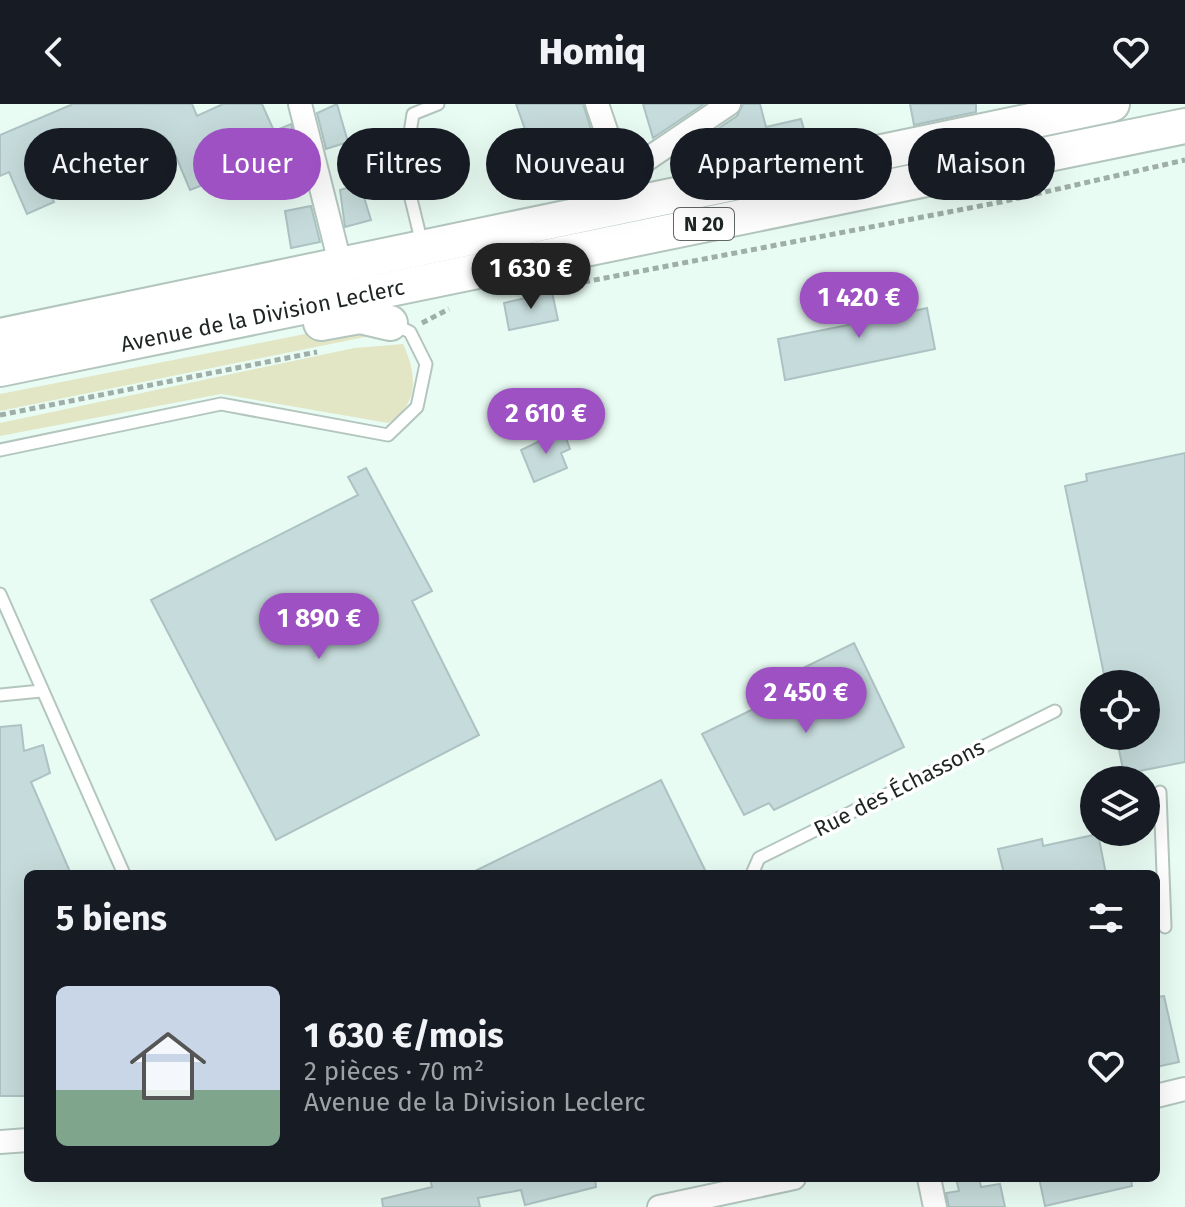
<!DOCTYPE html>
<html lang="fr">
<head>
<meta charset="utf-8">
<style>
  body { margin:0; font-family:"Fira Sans",sans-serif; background:#242831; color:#f1f3f6; height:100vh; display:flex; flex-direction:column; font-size:30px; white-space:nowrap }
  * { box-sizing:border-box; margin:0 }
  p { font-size:26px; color:#9ea1a6 }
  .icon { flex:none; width:44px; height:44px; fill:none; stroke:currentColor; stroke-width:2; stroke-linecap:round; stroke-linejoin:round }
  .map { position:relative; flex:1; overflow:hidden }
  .sheet { position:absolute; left:24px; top:766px; width:1136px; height:312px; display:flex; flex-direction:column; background:#171b24; border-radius:12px; box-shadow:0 8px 32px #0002 }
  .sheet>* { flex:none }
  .top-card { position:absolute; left:24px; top:24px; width:1138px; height:72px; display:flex; gap:16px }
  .tools { position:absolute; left:1080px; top:566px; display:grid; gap:16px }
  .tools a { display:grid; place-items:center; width:80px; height:80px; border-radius:50%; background:#171b24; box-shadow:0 8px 32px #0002; font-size:40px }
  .price { position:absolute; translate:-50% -68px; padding:0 18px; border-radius:28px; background:#9d51c3; color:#fff; font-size:26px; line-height:52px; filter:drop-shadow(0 2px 4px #0008) }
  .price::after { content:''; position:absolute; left:50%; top:48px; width:24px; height:18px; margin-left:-12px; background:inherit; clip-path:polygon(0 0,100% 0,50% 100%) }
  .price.on { background:#222; color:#fff }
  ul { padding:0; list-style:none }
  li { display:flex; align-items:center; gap:24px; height:200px; padding:0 32px }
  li+li { border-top:2px solid #363941 }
  li span { display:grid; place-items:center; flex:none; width:224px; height:160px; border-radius:12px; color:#555 }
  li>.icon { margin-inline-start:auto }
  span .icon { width:96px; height:96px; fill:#fffc; stroke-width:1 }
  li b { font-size:34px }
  h2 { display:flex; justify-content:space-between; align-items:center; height:96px; padding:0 32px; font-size:34px }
  .tag { padding:0 28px; border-radius:36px; background:#171b24; box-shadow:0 8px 32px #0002; font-size:28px; line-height:72px }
  .tag.on { background:#9d51c3; color:#fff }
  header { display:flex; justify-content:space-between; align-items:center; height:104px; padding:0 32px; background:#171b24; font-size:36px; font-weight:800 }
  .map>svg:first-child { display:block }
  .green { fill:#e2e6c5 }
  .building { fill:#c6dbdb; stroke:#adc2c2; stroke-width:2 }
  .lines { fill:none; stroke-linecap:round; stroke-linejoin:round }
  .service-casing { stroke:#b3c6be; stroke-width:15 }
  .minor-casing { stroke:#b3c6be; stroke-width:26 }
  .primary-casing { stroke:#b3c6be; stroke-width:38 }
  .path { stroke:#9faea8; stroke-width:5; stroke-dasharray:6 4; stroke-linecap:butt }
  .service { stroke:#fff; stroke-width:11 }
  .minor { stroke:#fff; stroke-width:22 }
  .primary { stroke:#fff; stroke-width:34 }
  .labels { text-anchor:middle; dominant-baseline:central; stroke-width:7; stroke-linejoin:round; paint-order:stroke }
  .shield { fill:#fff; stroke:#626664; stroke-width:2 }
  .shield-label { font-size:20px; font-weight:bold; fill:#1e2522 }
  .street-label { font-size:22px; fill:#1e2522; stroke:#fff }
</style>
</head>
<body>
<header><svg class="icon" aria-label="back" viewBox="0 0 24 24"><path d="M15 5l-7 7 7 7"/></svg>Homiq<svg class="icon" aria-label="heart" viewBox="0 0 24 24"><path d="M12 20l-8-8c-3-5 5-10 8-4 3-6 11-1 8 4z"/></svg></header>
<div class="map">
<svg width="1185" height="1103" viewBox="0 0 1185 1103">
  <rect width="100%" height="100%" fill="#e9fcf4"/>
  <!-- green -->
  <path class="green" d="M341,223L375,231L0,307V290Z
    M403,240C417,270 420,300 388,319L221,290L0,332V319L354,244Z"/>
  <!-- building -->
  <path class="building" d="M73,0H192L197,12L223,0H262L274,27L291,20L297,45L190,86L170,38L167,39L164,32L49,88L54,98L27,110L9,68L0,72V31Z
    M337,0L348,38L326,45L317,9Z
    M516,0H583L595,38L536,56Z
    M643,0H704L653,34Z
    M743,0H760L766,23L801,15L809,43L752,55L750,41L681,55L680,50L737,12Z
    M910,0H976V8L914,21Z
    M360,80L371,116L345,123L340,86Z
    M311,102L320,138L291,144L285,107Z
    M552,188L558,216L509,226L504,199Z
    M906,192L909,208L927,204L935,245L785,276L778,235L863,218L859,201Z
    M563,326L570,345L561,349L567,364L534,378L521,346Z
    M1185,349V658L1124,670L1116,632H1146V580H1106L1065,382L1087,377L1086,370Z
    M366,364L432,487L412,497L479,631L276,736L151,496L358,391L348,373Z
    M854,539L904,643L774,706L769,699L744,711L702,630L803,581L797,567Z
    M21,621L24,647L43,641L50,669L31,678L71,770H28V992H0V623Z
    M661,676L707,770H469Z
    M1098,730L1106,770H1004L998,745L1042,735L1043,742Z
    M1164,892L1179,958L1156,963V893Z
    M430,1074H595L596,1083L525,1101L521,1086L478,1094L480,1103H383L382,1095L432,1083Z
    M956,1074H979L981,1083L1000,1080L1005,1103H949L946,1089L959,1087Z
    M1039,1074H1131L1132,1082L1045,1102Z"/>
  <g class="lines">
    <defs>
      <path id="service" d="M422,140L404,66L413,10L438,0
        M0,346L221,300L388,331L417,303L426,260L410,228L391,219
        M0,490L124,770
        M0,591L41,587
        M1160,688L1165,823
        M752,770L759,754L1055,607"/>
      <path id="minor" d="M300,0L341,163
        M597,0L615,53L628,68L729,0
        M590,110C602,88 614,86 628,68
        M1156,992L1185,985
        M0,1038L28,1036
        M929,1074L935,1103
        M659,1103L794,1074"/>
      <g id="primary">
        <path d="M321,219L360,212L390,219"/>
        <path d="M0,232L1112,0"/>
        <path id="s1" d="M0,265L1185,22"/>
      </g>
    </defs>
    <!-- service casing -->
    <use href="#service" class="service-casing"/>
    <!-- minor casing -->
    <use href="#minor" class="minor-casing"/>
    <!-- primary casing -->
    <use href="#primary" class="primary-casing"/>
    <!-- path -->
    <path class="path" d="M584,178L1001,98L1185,56
      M422,219L449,205
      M0,311L317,248"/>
    <!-- service -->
    <use href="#service" class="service"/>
    <!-- minor -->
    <use href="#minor" class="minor"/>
    <!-- primary -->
    <use href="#primary" class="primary"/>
  </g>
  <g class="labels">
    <!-- shield labels -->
    <rect class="shield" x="674" y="104" width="60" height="32" rx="6"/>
    <g class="shield-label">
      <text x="704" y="120">N 20</text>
    </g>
    <!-- street labels -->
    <g class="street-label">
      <text stroke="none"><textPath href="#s1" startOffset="268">Avenue de la Division Leclerc</textPath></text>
      <text transform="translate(899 684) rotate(-27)">Rue des Échassons</text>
    </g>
  </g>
</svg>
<div class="tools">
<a><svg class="icon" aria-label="locate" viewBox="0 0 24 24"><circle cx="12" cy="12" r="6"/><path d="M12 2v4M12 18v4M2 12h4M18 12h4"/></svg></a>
<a><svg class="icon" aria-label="layers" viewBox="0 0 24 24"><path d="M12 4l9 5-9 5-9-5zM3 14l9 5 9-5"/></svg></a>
</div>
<b class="price on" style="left:531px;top:207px">1 630 €</b>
<b class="price" style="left:859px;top:236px">1 420 €</b>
<b class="price" style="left:546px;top:352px">2 610 €</b>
<b class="price" style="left:319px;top:557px">1 890 €</b>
<b class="price" style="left:806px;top:631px">2 450 €</b>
<div class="top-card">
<a class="tag">Acheter</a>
<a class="tag on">Louer</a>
<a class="tag">Filtres</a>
<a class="tag">Nouveau</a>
<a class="tag">Appartement</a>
<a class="tag">Maison</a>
</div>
<section class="sheet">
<h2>5 biens<svg class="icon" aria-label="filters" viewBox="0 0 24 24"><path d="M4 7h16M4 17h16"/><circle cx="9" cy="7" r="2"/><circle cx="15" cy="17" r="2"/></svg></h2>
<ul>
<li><span style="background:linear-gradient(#c9d6e8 65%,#7fa58c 0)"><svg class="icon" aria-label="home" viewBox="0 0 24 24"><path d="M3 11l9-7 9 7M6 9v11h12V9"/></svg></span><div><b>1 630 €/mois</b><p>2 pièces · 70 m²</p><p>Avenue de la Division Leclerc</p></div><svg class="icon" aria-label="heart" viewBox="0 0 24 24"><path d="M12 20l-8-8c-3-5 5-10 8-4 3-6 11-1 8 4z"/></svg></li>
</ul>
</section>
</div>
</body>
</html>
